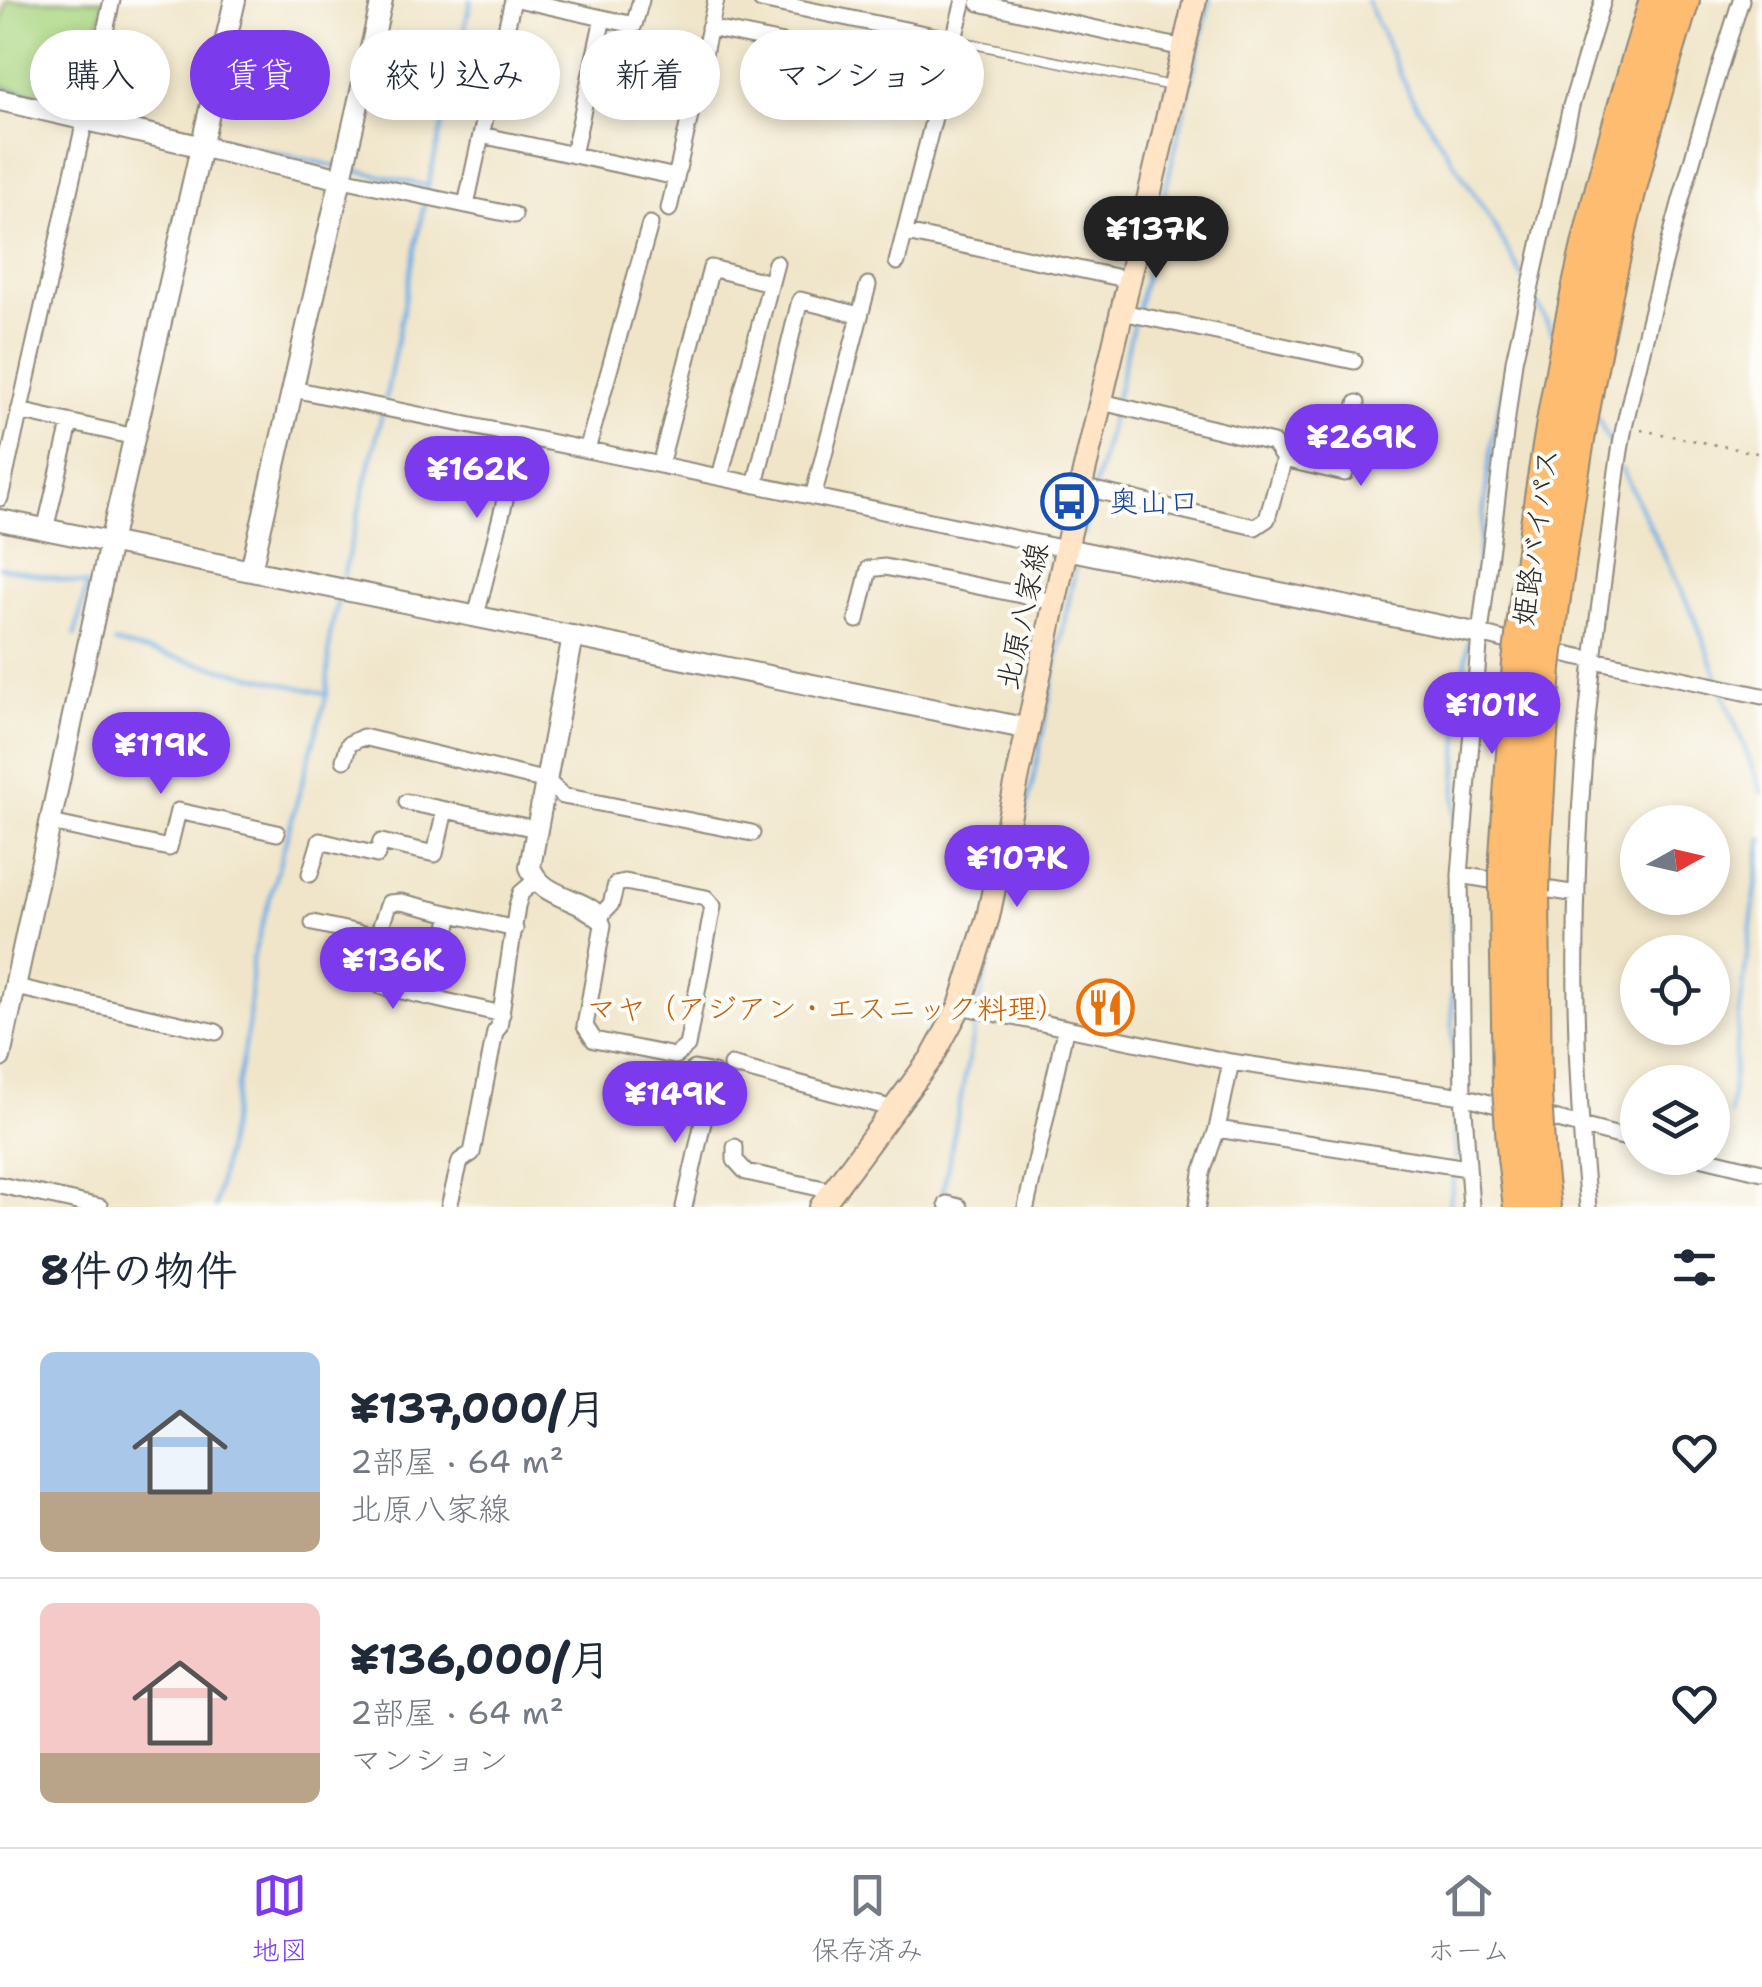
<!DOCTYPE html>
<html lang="ja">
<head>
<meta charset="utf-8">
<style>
  body { margin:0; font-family:"Shantell Sans","Klee One",sans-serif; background:#f2f2f3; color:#1f2937; height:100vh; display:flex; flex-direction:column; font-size:38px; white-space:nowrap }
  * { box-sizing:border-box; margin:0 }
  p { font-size:32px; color:#747a83 }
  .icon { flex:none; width:55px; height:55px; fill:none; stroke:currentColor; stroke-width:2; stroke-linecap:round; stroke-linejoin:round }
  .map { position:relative; height:1207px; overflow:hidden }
  .side { display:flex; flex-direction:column; background:#fff; flex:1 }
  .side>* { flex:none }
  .guide { position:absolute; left:30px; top:30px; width:1000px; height:90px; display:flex; gap:20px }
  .needle { width:65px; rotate:82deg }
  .tools { position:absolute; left:1620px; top:805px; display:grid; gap:20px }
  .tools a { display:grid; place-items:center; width:110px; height:110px; border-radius:50%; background:#fff; box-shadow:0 5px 15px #0003; font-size:50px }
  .price { position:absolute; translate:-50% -85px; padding:0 22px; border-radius:35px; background:#7c3aed; color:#fff; font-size:32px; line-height:65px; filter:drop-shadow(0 2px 5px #0008) }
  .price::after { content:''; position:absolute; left:50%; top:60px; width:30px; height:22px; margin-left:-15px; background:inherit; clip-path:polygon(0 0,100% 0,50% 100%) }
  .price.selected { background:#222; color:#fff }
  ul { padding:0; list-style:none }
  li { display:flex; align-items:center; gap:30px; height:250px; padding:0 40px }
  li+li { border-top:2px solid #e0e1e3 }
  li span { display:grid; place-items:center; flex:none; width:280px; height:200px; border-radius:15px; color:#555 }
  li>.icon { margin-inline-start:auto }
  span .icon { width:120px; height:120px; fill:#fffc; stroke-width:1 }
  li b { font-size:42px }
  h2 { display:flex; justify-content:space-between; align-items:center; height:120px; padding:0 40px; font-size:42px }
  .pill { padding:0 35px; border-radius:45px; background:#fff; box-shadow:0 5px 15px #0003; font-size:35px; line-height:90px }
  .pill.selected { background:#7c3aed; color:#fff }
  .tabs { display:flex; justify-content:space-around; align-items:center; height:140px; border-top:2px solid #e0e1e3; background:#fff; font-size:28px; color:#747a83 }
  .tabs a { display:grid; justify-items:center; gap:5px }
  .tabs .selected { color:#7c3aed }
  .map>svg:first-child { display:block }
  .green { fill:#abd784; stroke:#6b8158; stroke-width:2.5 }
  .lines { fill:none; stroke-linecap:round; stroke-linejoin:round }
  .stream { stroke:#71afe4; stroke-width:4 }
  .service-casing { stroke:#8e887a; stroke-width:11 }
  .minor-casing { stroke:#8e887a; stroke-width:19 }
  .tertiary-casing { stroke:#8e887a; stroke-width:24 }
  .secondary-casing { stroke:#8e887a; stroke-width:26 }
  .motorway-casing { stroke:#8e887a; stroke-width:34 }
  .path { stroke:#8e887a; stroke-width:2.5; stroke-dasharray:2.5 8; stroke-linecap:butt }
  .service { stroke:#fff; stroke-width:8 }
  .minor { stroke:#fff; stroke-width:15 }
  .tertiary { stroke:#fff; stroke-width:20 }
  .secondary { stroke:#ffe4c6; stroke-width:22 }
  .motorway { stroke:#febc70; stroke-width:30 }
  .motorway-bridge-casing { stroke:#8e887a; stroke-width:34; stroke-linecap:butt }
  .motorway-bridge { stroke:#febc70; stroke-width:30 }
  .labels { text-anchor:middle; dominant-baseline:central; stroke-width:8; stroke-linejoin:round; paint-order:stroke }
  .transit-label { font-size:30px; fill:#164399; stroke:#fdfcf7; text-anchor:start }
  .street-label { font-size:30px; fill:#2b2b2b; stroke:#fdfcf7 }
  .food-label { font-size:30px; fill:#c56008; stroke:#fdfcf7; text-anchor:end }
</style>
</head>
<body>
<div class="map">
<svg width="1762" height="1207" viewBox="0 0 1762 1207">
  <rect width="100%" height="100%" fill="#fdfcf7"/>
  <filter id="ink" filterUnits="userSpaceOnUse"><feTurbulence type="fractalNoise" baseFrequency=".01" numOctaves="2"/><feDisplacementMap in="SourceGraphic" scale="20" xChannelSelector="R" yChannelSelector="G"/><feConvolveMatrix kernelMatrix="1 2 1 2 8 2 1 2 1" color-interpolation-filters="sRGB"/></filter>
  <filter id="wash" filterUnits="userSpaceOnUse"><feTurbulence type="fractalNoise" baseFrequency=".0048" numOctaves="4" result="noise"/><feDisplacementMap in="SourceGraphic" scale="40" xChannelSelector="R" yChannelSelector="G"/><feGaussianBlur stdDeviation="2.25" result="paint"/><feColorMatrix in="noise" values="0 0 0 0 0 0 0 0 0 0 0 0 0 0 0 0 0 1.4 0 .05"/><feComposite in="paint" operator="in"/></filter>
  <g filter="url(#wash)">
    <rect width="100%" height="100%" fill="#f0e5c9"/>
    <!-- green -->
    <path class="green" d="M7,0H104L81,104L0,86V30Z"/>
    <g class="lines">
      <!-- stream -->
      <path class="stream" d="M1367,0L1410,95L1488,215L1526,283
        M0,89L82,107
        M91,110L199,134
        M213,138L335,166
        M349,169L428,186
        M427,190L471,0
        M1533,296L1554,336
        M1137,312L1210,0
        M1116,399L1134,321
        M385,401L425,199
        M1596,415L1614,451
        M1622,469L1696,621L1720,683
        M1095,487L1114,408
        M1084,535L1093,496
        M0,567L87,585L75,635
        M342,581L383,410
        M1470,626L1492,439L1504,383
        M114,643L327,694
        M1723,692L1762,793
        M979,1004L1033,781L1075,569
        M1455,1091C1448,941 1451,790 1468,641
        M1455,1100L1456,1160
        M1730,1115L1737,1035L1762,839
        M215,1207L249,1021L252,961L327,694L330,635L339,595
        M940,1207L977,1013
        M1449,1207L1455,1170"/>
    </g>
  </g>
  <g filter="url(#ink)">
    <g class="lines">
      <defs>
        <path id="service" d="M955,40L1171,86"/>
        <path id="minor" d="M522,0L634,25L641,0
          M761,0L954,40
          M979,3L1183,48
          M709,28L945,76
          M481,135L513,0
          M573,155L603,18
          M342,179L514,215
          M466,205L481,135L676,177
          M669,209L716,0
          M906,233L1130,280
          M897,262L964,0
          M1122,312L1354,361
          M293,389L1066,549
          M1102,402L1273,443L1284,459L1345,473L1357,403
          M19,411L135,437
          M587,450L650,224
          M660,465L711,268L770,283
          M720,477L776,263
          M755,485L800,300L859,315
          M1081,487L1255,527L1267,519L1284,459
          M813,497L868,285
          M0,498L112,0
          M45,530L70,424
          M476,616L521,436
          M857,620L869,569L885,567L1055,602
          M1480,634L1524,645
          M1547,650L1762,696
          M344,760L349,744L363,737L547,781L563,796L752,833
          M407,802L537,829
          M51,823L169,848L178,811L277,833
          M310,874L320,841L377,855L381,842L435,854L445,810
          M1460,875L1509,883
          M625,882L706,898L713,906L687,1046L675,1056L594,1040L585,1026L603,925L599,917L611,904L616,884Z
          M1532,887L1577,894
          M313,923L377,937
          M16,987L216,1032
          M432,998L451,914
          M960,1006L1231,1062L1463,1096L1512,1109
          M502,1014L380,986L370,970L377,937L389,903L401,902L515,929
          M731,1065L894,1109
          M1535,1114L1638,1141
          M1217,1129L1467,1168
          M735,1147V1160L746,1172L833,1191
          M1704,1158L1762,1172
          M0,1185L100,1207
          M947,1204L959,1207
          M449,1207L460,1161L472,1153L474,1143L495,1032L499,1027L517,906L521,893L535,881
          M684,1207L714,1073L694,1069
          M1026,1207L1065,1030
          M1197,1207L1202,1173L1217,1129L1231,1062
          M1471,1207L1463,1096L1460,875L1480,634L1514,361L1571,106L1603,0
          M1588,1207C1566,995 1575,777 1605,566C1612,519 1615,470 1625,423C1657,281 1696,139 1741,0"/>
        <path id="tertiary" d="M0,100L342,179
          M0,520L1029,729
          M1066,549L1480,634
          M251,570L382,0
          M573,636L530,867C541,898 578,896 599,917
          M0,1057L110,543L235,0"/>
        <path id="secondary" d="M821,1207L933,1056L960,1006L988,917L1066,549L1195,0"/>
        <path id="motorway" d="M1526,593C1544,465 1564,337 1595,212C1612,140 1634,70 1655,0
          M1555,597C1583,391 1621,199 1684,0
          M1505,856L1518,663
          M1535,857L1546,667
          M1505,890L1508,1088
          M1534,892L1536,1095
          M1513,1157L1519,1207
          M1540,1162L1545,1207"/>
      </defs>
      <!-- service casing -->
      <use href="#service" class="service-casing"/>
      <!-- minor casing -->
      <use href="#minor" class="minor-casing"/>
      <!-- tertiary casing -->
      <use href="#tertiary" class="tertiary-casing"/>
      <!-- secondary casing -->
      <use href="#secondary" class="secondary-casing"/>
      <!-- motorway casing -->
      <use href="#motorway" class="motorway-casing"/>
      <!-- path -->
      <path class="path" d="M1641,430L1762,454"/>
      <!-- service -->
      <use href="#service" class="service"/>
      <!-- minor -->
      <use href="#minor" class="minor"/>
      <!-- tertiary -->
      <use href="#tertiary" class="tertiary"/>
      <!-- secondary -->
      <use href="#secondary" class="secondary"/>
      <!-- motorway -->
      <use href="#motorway" class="motorway"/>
      <defs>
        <path id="motorway-bridge" d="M1518,663L1526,593
          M1546,667L1555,597
          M1505,890V856
          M1534,892L1535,857
          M1508,1088L1513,1157
          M1536,1095L1540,1162"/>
      </defs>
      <!-- motorway-bridge casing -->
      <use href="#motorway-bridge" class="motorway-bridge-casing"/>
      <!-- motorway-bridge -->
      <use href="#motorway-bridge" class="motorway-bridge"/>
    </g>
  </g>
  <!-- icons -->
  <defs>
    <symbol id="bus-ring" viewBox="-11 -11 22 22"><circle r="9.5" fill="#fdfcf7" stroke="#1a4fb4" stroke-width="1.5"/><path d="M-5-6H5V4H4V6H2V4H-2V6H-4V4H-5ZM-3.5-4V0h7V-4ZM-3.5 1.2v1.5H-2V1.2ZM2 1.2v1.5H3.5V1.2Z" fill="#1a4fb4"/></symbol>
    <symbol id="restaurant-ring" viewBox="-11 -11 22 22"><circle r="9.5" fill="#fdfcf7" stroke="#e8710a" stroke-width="1.5"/><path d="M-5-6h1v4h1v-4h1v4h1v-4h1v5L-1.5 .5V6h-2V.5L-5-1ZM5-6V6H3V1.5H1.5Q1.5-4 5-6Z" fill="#e8710a"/></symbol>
  </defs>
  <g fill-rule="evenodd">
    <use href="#bus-ring" x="1038" y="470" width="63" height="63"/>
    <use href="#restaurant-ring" x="1074" y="976" width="63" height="63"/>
  </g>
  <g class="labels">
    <!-- transit labels -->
    <g class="transit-label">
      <text x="1109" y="501">奥山口</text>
    </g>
    <!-- street labels -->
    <g class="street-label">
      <text transform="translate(1535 537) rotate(-82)">姫路バイパス</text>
      <text transform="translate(1022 616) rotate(-78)">北原八家線</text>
    </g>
    <!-- food labels -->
    <g class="food-label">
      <text x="1067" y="1008">マヤ（アジアン・エスニック料理）</text>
    </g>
  </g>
</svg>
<div class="tools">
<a><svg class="needle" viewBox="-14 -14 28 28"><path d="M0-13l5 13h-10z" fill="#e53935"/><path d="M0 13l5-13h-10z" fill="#747a83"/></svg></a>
<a><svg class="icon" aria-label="locate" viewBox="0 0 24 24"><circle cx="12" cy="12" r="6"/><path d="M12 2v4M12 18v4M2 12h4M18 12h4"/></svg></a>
<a><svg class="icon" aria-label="layers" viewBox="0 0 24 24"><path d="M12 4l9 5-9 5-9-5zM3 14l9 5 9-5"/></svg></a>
</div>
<b class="price selected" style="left:1156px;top:281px">¥137K</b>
<b class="price" style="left:1361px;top:489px">¥269K</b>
<b class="price" style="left:477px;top:521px">¥162K</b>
<b class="price" style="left:1492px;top:757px">¥101K</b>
<b class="price" style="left:161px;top:797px">¥119K</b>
<b class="price" style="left:1017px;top:910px">¥107K</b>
<b class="price" style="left:393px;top:1012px">¥136K</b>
<b class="price" style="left:675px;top:1146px">¥149K</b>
<div class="guide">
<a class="pill">購入</a>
<a class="pill selected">賃貸</a>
<a class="pill">絞り込み</a>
<a class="pill">新着</a>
<a class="pill">マンション</a>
</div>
</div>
<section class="side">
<h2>8件の物件<svg class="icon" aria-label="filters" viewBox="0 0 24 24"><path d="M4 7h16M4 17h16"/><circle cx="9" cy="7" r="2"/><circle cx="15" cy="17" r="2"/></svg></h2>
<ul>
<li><span style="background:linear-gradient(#a9c7e8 70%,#b9a48a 0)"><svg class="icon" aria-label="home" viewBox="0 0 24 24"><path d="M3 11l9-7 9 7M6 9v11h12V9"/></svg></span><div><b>¥137,000/月</b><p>2部屋 · 64 m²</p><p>北原八家線</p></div><svg class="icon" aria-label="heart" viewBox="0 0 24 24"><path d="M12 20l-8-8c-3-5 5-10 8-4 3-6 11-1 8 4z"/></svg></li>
<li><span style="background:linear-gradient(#f6c9c9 75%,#b9a48a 0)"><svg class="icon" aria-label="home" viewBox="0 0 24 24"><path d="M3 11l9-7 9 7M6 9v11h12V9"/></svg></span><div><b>¥136,000/月</b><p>2部屋 · 64 m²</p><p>マンション</p></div><svg class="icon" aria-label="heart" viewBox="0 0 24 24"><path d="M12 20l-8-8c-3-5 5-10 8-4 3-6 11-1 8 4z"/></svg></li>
</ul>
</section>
<nav class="tabs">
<a class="selected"><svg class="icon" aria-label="map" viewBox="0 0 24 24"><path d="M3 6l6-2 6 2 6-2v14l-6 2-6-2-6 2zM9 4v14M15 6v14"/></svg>地図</a>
<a><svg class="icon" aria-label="saved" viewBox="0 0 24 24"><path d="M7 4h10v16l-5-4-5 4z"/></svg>保存済み</a>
<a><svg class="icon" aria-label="home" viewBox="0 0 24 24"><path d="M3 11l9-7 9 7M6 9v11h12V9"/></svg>ホーム</a>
</nav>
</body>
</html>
